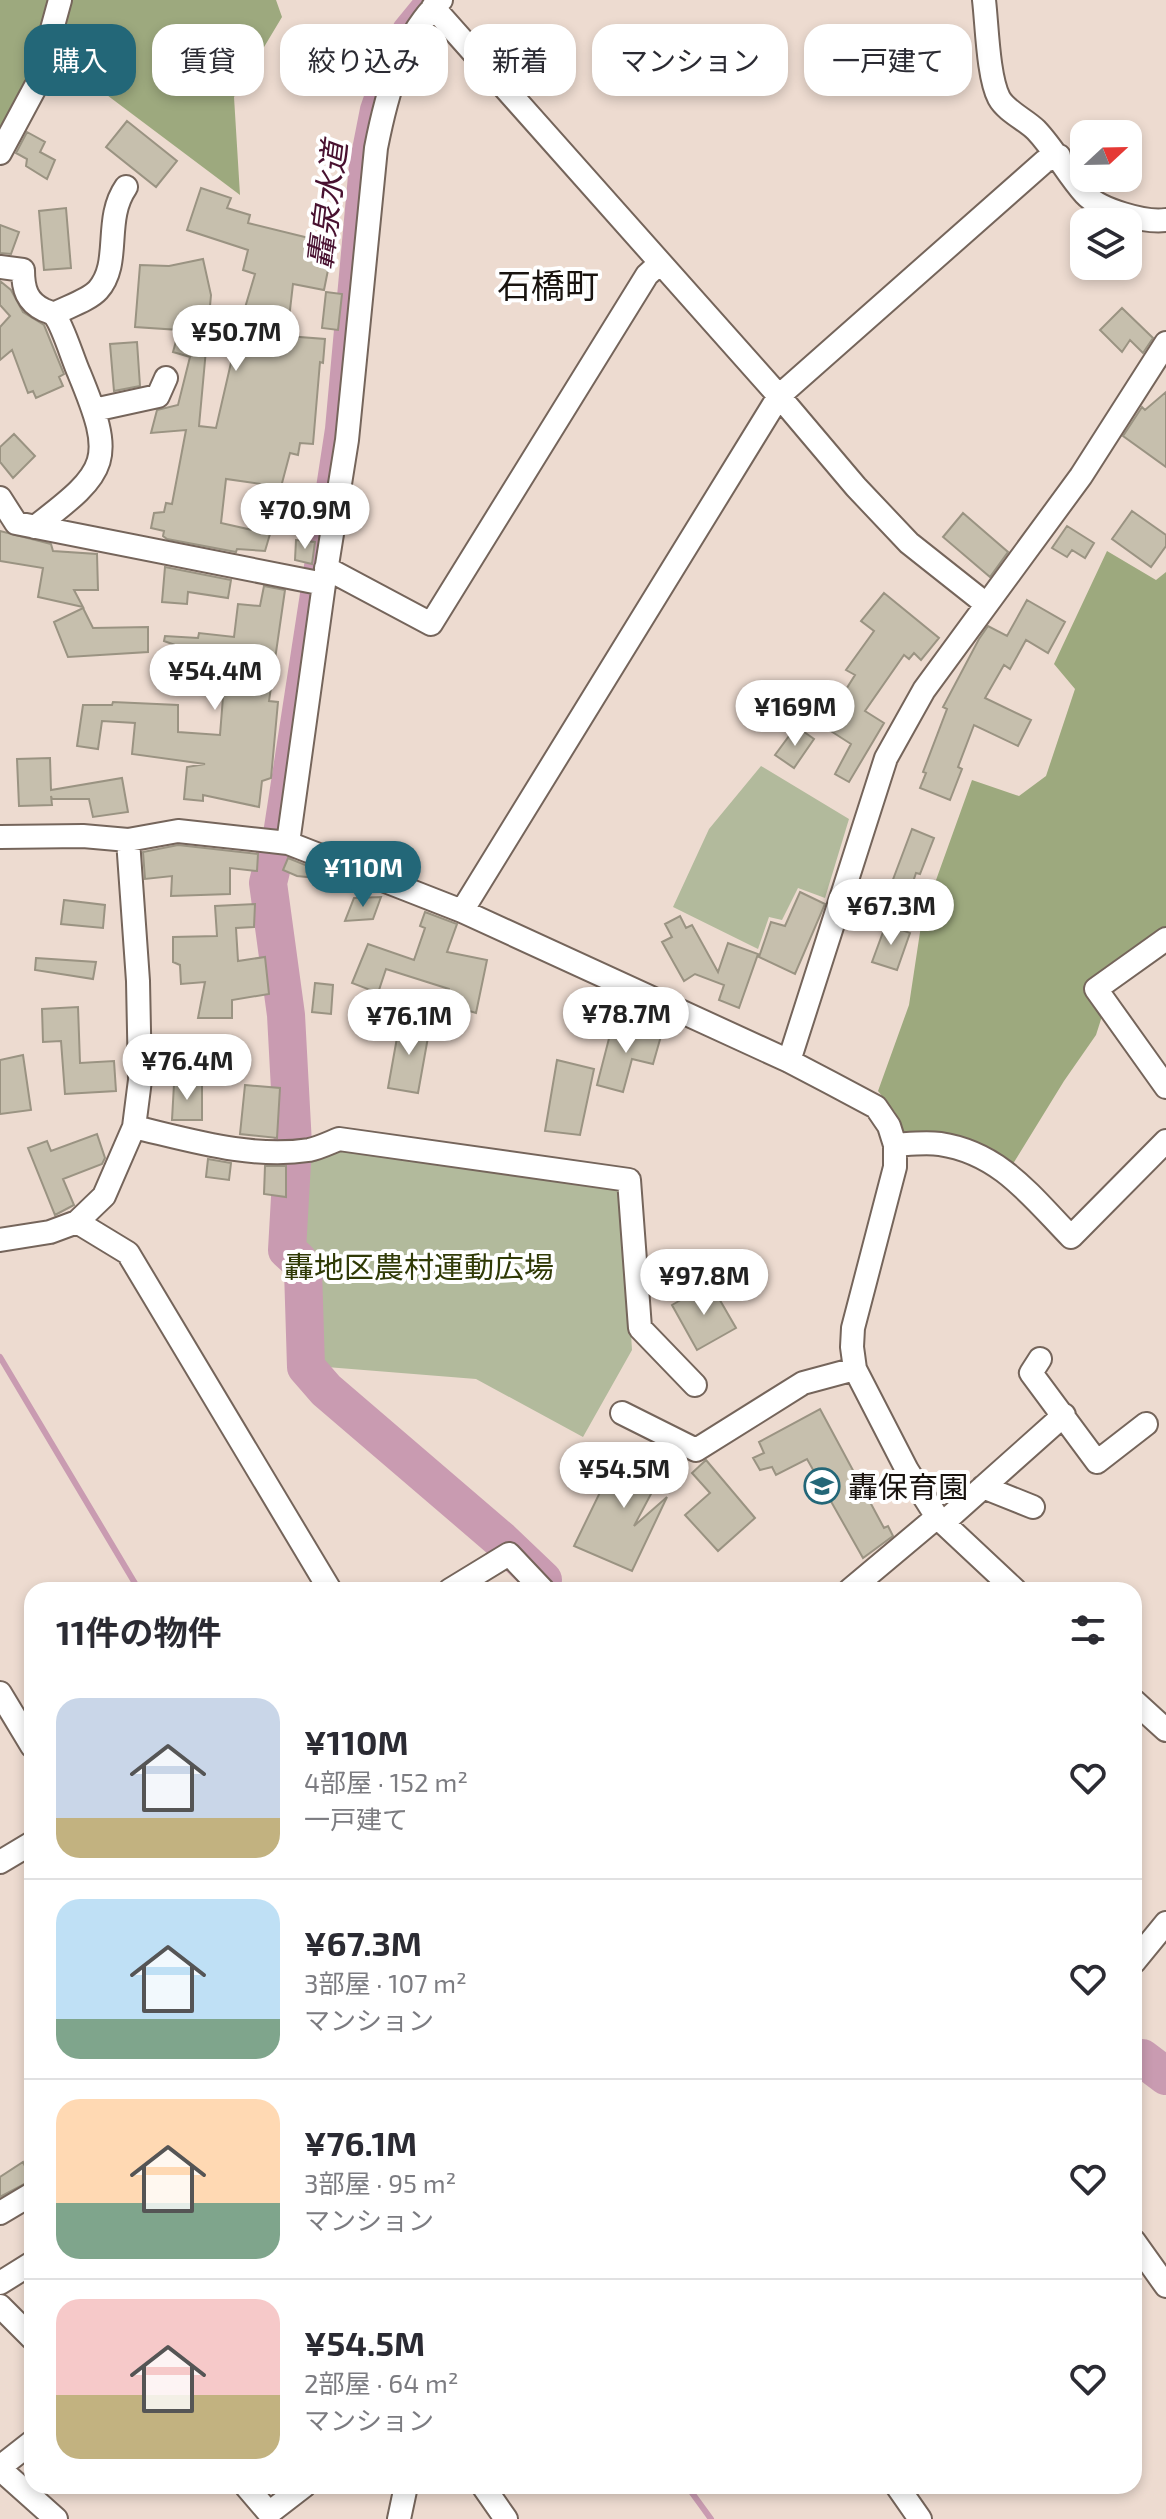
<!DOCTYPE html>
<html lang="ja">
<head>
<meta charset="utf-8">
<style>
  body { margin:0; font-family:"Exo 2","Noto Sans JP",sans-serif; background:#f2f2f3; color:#2b2b33; height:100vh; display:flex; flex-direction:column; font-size:30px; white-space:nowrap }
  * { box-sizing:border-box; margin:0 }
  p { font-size:26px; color:#7c7c81 }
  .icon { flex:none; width:44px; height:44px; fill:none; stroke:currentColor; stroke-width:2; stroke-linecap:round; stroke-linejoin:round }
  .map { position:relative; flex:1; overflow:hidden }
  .side { position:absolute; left:24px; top:1582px; width:1118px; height:912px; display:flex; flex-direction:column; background:#fff; border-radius:24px; box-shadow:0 4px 12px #0003 }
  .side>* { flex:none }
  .hud { position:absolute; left:24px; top:24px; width:1118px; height:72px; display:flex; gap:16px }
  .needle { width:52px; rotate:68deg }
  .buttons { position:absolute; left:1070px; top:120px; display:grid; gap:16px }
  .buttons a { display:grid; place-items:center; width:72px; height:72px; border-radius:16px; background:#fff; box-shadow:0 4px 12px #0003; font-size:40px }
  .price { position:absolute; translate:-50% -68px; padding:0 18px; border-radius:28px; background:#fff; color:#222; font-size:26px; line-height:52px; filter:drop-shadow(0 2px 4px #0008) }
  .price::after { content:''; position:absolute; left:50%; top:48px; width:24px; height:18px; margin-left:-12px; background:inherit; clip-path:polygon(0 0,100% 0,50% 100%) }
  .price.selected { background:#236778; color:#fff }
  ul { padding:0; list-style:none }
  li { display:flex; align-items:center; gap:24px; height:200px; padding:0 32px }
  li+li { border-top:2px solid #e1e1e2 }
  li span { display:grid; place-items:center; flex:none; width:224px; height:160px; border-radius:24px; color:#555 }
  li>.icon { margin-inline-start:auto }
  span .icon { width:96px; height:96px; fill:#fffc; stroke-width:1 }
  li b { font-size:34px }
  h2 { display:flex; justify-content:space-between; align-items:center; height:96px; padding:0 32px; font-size:34px }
  .chip { padding:0 28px; border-radius:24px; background:#fff; box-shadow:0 4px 12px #0003; font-size:28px; line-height:72px }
  .chip.selected { background:#236778; color:#fff }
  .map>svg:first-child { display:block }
  .green { fill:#b2ba9c }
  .forest { fill:#9da97e }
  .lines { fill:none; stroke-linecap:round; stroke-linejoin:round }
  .stream { stroke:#c99bb1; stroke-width:6 }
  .canal { stroke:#c99bb1; stroke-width:22 }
  .river { stroke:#c99bb1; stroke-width:38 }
  .building { fill:#c6bfad; stroke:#9a9382; stroke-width:2 }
  .minor-casing { stroke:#75655b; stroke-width:26 }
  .minor { stroke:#fff; stroke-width:22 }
  .labels { text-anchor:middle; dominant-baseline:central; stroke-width:8; stroke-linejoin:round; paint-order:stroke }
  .park-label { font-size:30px; fill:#303a06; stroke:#fff }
  .poi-label { font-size:30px; fill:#19130f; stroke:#fff; text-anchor:start }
  .water-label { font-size:32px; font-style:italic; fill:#481130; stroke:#fff }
  .quarter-label { font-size:34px; fill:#19130f; stroke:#fff }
</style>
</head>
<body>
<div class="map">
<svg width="1166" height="2519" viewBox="0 0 1166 2519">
  <rect width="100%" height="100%" fill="#eddbd0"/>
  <!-- green -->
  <path class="green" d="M761,766L849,819L825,898L798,888L782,920L769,917L758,949L673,907L709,829Z
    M337,1145L622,1186L632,1350L583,1437L476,1379L314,1366L309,1254L294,1251L299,1155Z"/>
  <!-- forest -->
  <path class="forest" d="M0,0H276L282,17L234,97L240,195L43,47L0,142Z
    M1107,551L1156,580L1166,572V932L1089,986L1104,1010L1096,1035L1064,1081L1011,1167L981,1146L946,1133L903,1136L895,1112L878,1091L909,1005L922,919L972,780L1019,796L1046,776L1075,689L1054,664Z"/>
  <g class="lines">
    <!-- stream -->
    <path class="stream" d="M0,1357L139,1590
      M687,2486L711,2519"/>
    <!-- canal -->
    <path class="canal" d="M314,573L336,429L360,165L371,109L391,51L404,28L426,1
      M274,834L311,594"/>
    <!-- river -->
    <path class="river" d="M275,854L268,883L286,1015L293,1145L287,1250L298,1260L303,1270L306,1367L326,1390L501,1540L543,1580
      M1142,2058L1166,2076"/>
  </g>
  <!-- building -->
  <path class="building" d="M127,121L177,161L156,187L106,147Z
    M27,132L45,142L40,152L55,160L47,179L26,166L27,159L16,153Z
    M201,188L231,198L227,208L250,215L248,223L309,238L308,244L332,250L324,290L293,284L287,336L325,339L323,363L320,362L313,444L300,443L298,455L290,453L281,487L226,479L221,523L270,534L265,551L237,549L236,552L167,539L163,536L164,531L151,528L154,513L164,512L166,503L172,504L186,430L151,433L157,410L178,405L190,357L173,352L179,330L135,327L140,265L169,266L203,259L211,295L199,426L216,428L239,328L255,274L243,270L248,250L187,230Z
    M66,208L71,268L44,270L39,211Z
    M0,225L19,232L11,254L0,253Z
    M0,281L11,290L23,312L44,325L64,374L59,377L63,386L36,398L33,391L28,393L12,350L0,360V327L10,316L0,305Z
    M326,292L342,294L338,330L322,328Z
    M1122,308L1153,338L1143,353L1130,340L1122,352L1100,330Z
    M137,342L140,386L114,391L110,344Z
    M1166,392V467L1123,436L1142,407L1145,410Z
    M14,434L35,456L13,478L0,462V447Z
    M1132,511L1166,535V546L1151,567L1112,539Z
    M963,513L1008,552L990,577L943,537Z
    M1067,526L1094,543L1085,558L1072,550L1067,557L1052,548Z
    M0,531L51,544L53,551L97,554L98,590H74L83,607L38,597L43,568L0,561Z
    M296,540L315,542L312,564L295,560Z
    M165,567L231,580L228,598L188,592L187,604L162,602Z
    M264,586L285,590L269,701L278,702L271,778L262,781L259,807L203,795V801L184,799L187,767L205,764L132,754L135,723L102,721L98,749L77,746L83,705H112L113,702L178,705V732L220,735L223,697L234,666L164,641L165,636L198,638L199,633L234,637L238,604L260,606Z
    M884,593L939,638L921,660L914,653L909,659L904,655L865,711L884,723L849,782L835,774L851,744L823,726L855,675L846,670L874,631L861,621Z
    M1027,600L1065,622L1048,653L1026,640L1010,669L1004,665L985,698L1031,720L1018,746L974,725L958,767L962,769L950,800L920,788L926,773L923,772L947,709L943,707L979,639L988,626L1007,636Z
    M83,608L93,628L148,627V652L68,657L54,622Z
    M800,729L814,739L794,768L775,755L792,732L796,735Z
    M50,758L51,790L122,778L128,812L93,817L89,799H52L51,796L52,805L19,806L17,759Z
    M912,829L934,838L920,874L916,873L903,912L883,906Z
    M178,845L258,854L257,871L230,868V894L171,896L172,876L145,879L143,852Z
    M288,858L318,870L316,878L297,876L283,870Z
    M800,892L825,904L795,974L759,957L771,922L785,926Z
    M381,897L373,919L345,921L354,898Z
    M64,900L105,905L103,928L61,924Z
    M255,904L254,927L236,928L238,961L265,957L269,994L232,1000V1018H198L205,982L181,984L180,965L173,962V937L217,936L215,906Z
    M425,912L457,924L447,952L487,960L476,1013L453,1006L457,995L448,992L449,989L386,969L378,993L352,983L368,944L414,960L425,928L420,926Z
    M680,916L686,928L692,925L718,972L728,943L758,954L739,1008L719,1000L724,985L695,974L684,981L662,942L672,937L665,924Z
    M886,924L910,933L897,970L872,962Z
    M36,958L96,962L93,979L35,970Z
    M315,983L333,985L331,1014L312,1012Z
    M78,1007L80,1063L114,1061L116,1091L65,1094L61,1041L43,1042L42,1009Z
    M400,1021L430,1026L418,1093L388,1088Z
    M613,1023L661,1036L653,1064L632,1059L623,1092L597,1085Z
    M23,1055L31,1110L0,1114V1060Z
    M557,1060L594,1069L580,1135L545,1131Z
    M174,1084L202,1085V1120H172Z
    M245,1085L280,1088L277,1138L240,1134Z
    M97,1134L105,1158L102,1164L63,1179L74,1205L55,1215L28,1148L47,1141L51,1151Z
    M208,1159L231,1163L229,1180L206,1177Z
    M265,1166H286V1197L264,1194Z
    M710,1283L736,1328L697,1350L672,1305Z
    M820,1409L884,1528L888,1526L893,1536L863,1558L807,1459L776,1475L772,1467L760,1470L753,1458L764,1453L759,1442Z
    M639,1447L669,1460L634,1526L667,1497L632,1571L574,1546L620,1451L635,1457Z
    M706,1460L755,1518L718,1551L685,1515L710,1493L692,1473Z
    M23,2162L32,2180L0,2197V2177Z"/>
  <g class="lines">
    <defs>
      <path id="minor" d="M984,0C987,25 988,77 999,98C1006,111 1026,120 1036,130C1055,150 1067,174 1085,194C1100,210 1145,223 1166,220
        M433,7L779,396L856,487L909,543L986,604
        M0,153L37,84L60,0
        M0,267L23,270C23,289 27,302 44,310C47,311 53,313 55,316C63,326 73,360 79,373C115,460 110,470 35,527
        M54,314C67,307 89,300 98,290C122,263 103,220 126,187
        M94,410L158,396L166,378
        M0,498L16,523L324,584
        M326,568L431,624L647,275L659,264
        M0,837L83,836L128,840L178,831L288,843L462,911L789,1061L831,1083L876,1107L889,1126L895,1145V1167L853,1328L852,1347L855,1369L907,1470L937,1517L1015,1590
        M288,843L324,584L347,440L376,148C386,97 401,37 441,0
        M462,911L779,396L1045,161L1059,156
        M1166,939L1096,989L1166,1087
        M789,1061L886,758L924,690L1081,476L1166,343
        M134,1127C190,1140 251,1159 309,1150C319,1148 329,1143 339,1139L629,1180L640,1328L695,1385
        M895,1145C910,1144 925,1142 940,1144C1000,1153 1031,1196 1071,1237L1166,1141
        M77,1222L128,1253L330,1590
        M0,1240L50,1232L77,1222L104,1196L134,1127L140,1080L138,981L128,840
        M1040,1359L1031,1373L1097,1462L1146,1424
        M622,1413L696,1450L803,1383L855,1369
        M983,1487L1033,1507
        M943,1523L1064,1415
        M450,1590L509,1554L543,1590
        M850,1590L937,1517
        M0,1693L32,1746
        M1134,1701L1166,1730
        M0,1862L32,1843
        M1134,1962L1166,1923
        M0,2213L32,2194
        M1134,2241L1166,2286
        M0,2283L32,2263
        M0,2306L32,2338
        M0,2467L32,2442
        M0,2469L56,2519
        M246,2486L269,2513L304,2486
        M483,2486L506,2519
        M897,2486L920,2519
        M399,2519L406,2486"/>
    </defs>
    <!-- minor casing -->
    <use href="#minor" class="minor-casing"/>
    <!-- minor -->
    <use href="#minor" class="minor"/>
  </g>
  <!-- icons -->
  <defs>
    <symbol id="school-ring" viewBox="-11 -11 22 22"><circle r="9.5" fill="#fff" stroke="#236778" stroke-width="1.5"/><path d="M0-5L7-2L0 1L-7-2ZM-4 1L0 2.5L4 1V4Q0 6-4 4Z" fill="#236778"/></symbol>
  </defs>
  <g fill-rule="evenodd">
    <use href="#school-ring" x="802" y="1466" width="40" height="40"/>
  </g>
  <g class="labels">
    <!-- park labels -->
    <g class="park-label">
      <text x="419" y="1266">轟地区農村運動広場</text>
    </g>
    <!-- poi labels -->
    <g class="poi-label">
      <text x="848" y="1486">轟保育園</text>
    </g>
    <!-- water labels -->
    <g class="water-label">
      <text transform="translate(326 205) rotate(-83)">轟泉水道</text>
    </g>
    <!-- quarter labels -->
    <g class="quarter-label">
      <text x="548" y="284">石橋町</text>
    </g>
  </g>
</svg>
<div class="buttons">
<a><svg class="needle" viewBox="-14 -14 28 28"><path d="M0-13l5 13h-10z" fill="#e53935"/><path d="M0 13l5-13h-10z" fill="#7c7c81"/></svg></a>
<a><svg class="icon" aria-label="layers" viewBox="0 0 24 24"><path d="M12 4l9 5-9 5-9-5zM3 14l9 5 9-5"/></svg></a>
</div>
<b class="price" style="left:236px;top:373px">¥50.7M</b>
<b class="price" style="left:305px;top:551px">¥70.9M</b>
<b class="price" style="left:215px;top:712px">¥54.4M</b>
<b class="price" style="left:795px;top:748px">¥169M</b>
<b class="price selected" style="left:363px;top:909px">¥110M</b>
<b class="price" style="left:891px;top:947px">¥67.3M</b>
<b class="price" style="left:626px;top:1055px">¥78.7M</b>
<b class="price" style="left:409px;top:1057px">¥76.1M</b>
<b class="price" style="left:187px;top:1102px">¥76.4M</b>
<b class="price" style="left:704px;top:1317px">¥97.8M</b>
<b class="price" style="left:624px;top:1510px">¥54.5M</b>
<div class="hud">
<a class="chip selected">購入</a>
<a class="chip">賃貸</a>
<a class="chip">絞り込み</a>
<a class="chip">新着</a>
<a class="chip">マンション</a>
<a class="chip">一戸建て</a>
</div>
<section class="side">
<h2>11件の物件<svg class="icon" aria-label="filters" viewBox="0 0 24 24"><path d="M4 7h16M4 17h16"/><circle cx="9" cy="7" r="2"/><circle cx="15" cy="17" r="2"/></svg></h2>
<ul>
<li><span style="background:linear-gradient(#c9d6e8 75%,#c2b280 0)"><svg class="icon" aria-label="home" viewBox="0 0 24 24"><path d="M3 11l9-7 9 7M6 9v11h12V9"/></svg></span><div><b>¥110M</b><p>4部屋 · 152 m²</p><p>一戸建て</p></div><svg class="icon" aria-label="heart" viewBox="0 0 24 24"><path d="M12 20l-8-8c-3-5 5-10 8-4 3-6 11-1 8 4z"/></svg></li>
<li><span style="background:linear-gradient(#bfe0f5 75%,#7fa58c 0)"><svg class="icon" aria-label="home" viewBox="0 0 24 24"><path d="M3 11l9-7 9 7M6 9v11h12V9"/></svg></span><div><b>¥67.3M</b><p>3部屋 · 107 m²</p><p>マンション</p></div><svg class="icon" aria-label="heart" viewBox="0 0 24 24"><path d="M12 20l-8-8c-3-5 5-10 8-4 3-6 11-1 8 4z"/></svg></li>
<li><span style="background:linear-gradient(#ffd9b3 65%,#7fa58c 0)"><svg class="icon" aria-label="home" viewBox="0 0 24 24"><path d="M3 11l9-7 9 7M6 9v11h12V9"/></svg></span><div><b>¥76.1M</b><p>3部屋 · 95 m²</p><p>マンション</p></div><svg class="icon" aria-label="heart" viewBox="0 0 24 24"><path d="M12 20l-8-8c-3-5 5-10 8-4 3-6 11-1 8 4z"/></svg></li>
<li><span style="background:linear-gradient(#f6c9c9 60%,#c2b280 0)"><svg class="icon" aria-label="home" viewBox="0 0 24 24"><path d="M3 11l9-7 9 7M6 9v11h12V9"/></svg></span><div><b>¥54.5M</b><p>2部屋 · 64 m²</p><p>マンション</p></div><svg class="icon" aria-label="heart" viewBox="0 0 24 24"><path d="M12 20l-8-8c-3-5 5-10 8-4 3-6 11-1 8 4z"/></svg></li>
</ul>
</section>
</div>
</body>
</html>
